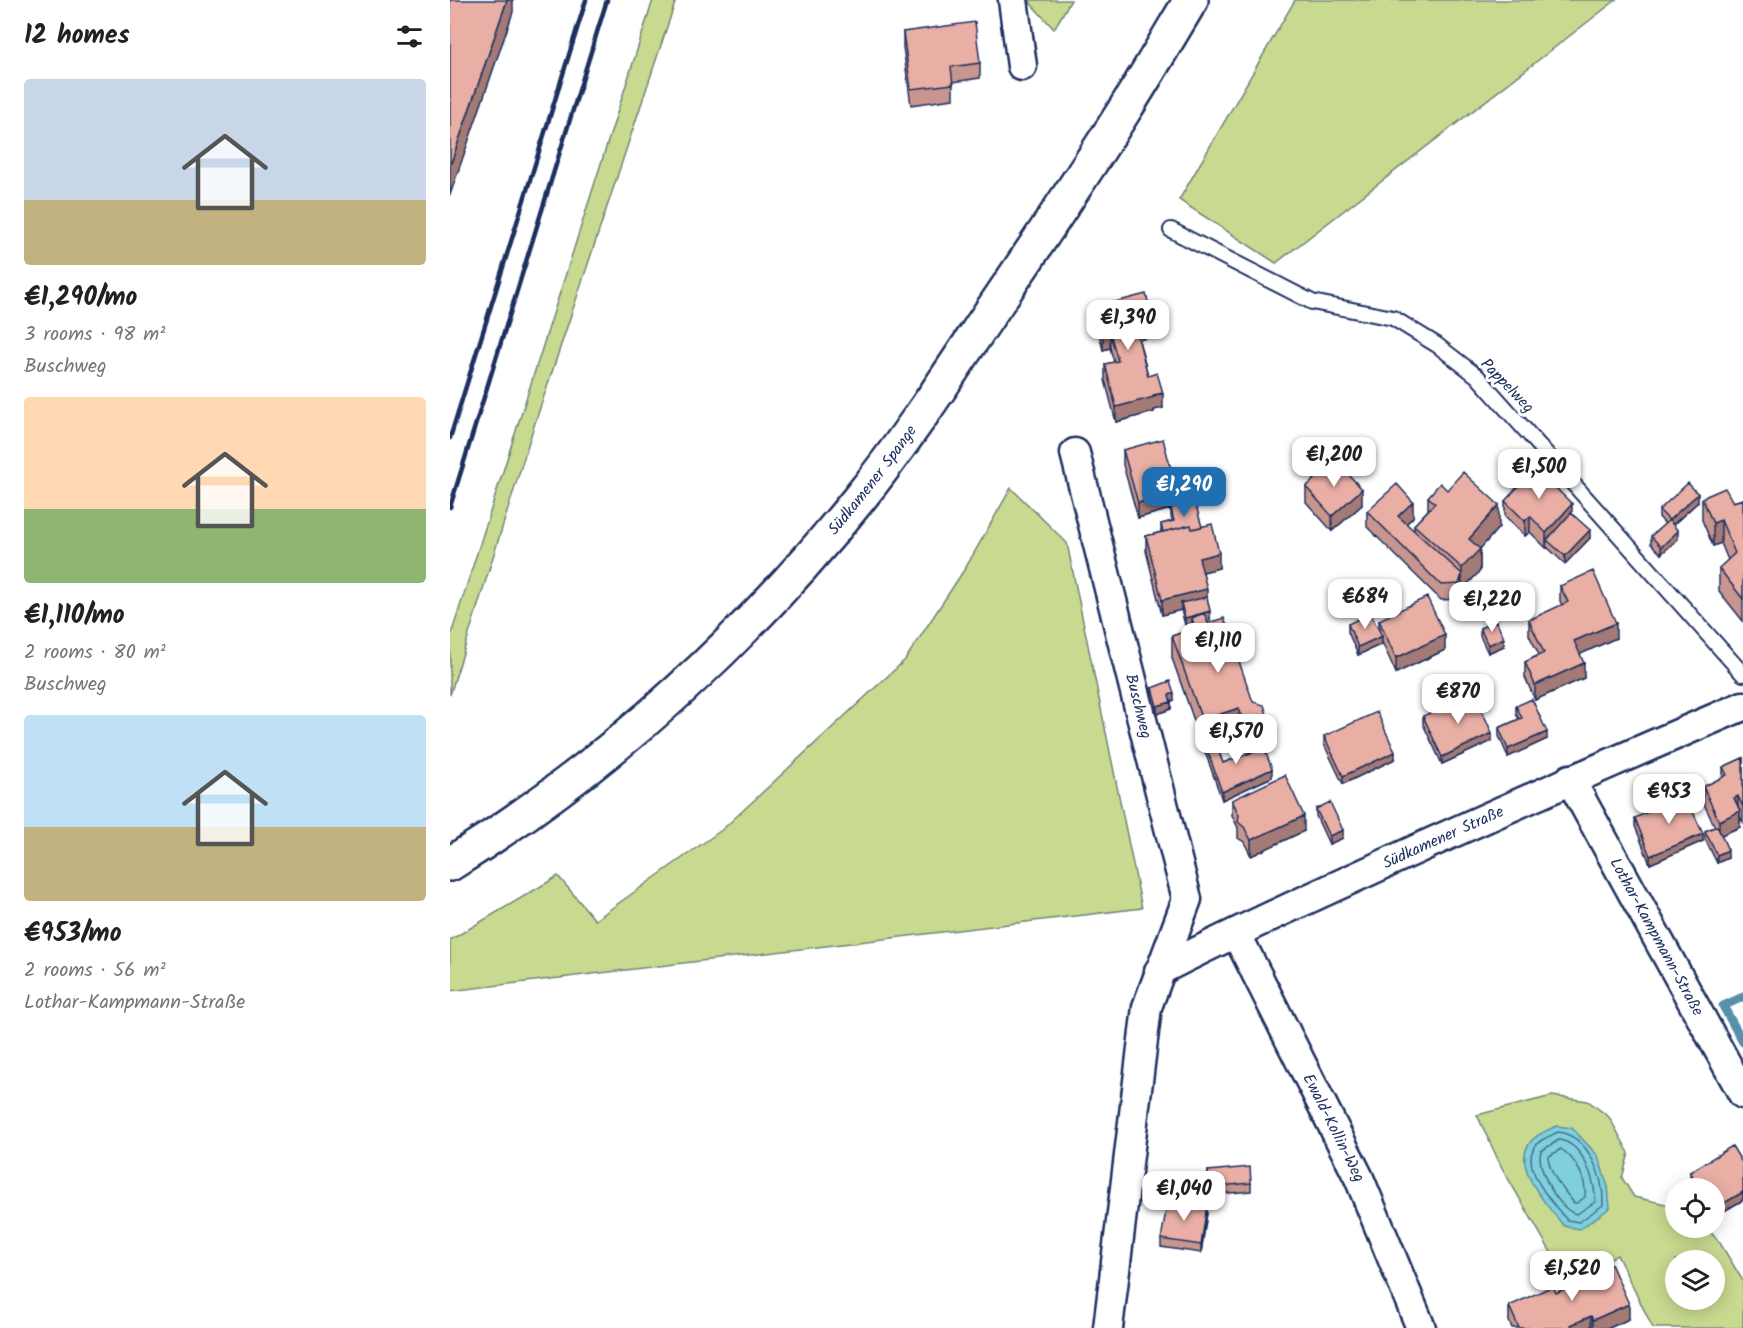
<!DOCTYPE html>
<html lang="en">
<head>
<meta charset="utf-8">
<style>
  body { margin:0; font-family:Kalam,sans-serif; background:#f2f2f2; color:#202124; height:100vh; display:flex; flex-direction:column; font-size:22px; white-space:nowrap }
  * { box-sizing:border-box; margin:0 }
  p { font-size:20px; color:#757577 }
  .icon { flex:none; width:33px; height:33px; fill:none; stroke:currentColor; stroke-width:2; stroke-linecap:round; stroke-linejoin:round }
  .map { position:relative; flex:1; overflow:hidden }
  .sheet { display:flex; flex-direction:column; background:#fff; width:450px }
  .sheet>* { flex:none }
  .controls { position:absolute; left:1215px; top:1178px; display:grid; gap:12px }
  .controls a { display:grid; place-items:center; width:60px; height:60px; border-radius:50%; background:#fff; box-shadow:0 3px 15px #0003; font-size:30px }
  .price { position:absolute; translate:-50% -51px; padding:0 14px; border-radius:12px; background:#fff; color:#222; font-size:20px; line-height:39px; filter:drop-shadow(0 2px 3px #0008) }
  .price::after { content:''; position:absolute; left:50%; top:36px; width:18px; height:14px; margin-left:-9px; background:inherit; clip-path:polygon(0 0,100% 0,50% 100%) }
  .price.active { background:#1f6fb2; color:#fff }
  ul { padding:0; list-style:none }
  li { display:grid; align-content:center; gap:12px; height:318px; padding:0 24px }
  li span { display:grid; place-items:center; height:186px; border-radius:6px; color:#555 }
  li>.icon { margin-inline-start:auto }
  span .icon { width:108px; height:108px; fill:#fffc; stroke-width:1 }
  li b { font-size:26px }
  h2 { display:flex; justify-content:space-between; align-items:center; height:72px; padding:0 24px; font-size:26px }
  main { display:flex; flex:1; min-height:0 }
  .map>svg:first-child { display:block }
  .green { fill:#c7da8f; stroke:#718476; stroke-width:1.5; fill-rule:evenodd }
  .water { fill:#80cfdd; stroke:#588faa; stroke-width:1.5 }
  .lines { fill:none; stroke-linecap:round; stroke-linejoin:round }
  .shore { stroke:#436f91; stroke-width:1.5 }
  .stream { stroke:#588faa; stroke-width:9 }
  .lane-casing { stroke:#1b2f5e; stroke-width:18 }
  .street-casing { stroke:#1b2f5e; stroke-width:33 }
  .secondary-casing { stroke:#1b2f5e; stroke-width:38 }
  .lane { stroke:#fff; stroke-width:14 }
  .street { stroke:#fff; stroke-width:28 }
  .secondary { stroke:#fff; stroke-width:33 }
  .rail { stroke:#1b2f5e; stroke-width:4.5 }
  .wall { fill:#c8968e; stroke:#1b2f5e; stroke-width:1.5; fill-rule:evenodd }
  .shaded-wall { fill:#a37a74; stroke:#1b2f5e; stroke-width:1.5 }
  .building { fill:#e9afa5; stroke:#1b2f5e; stroke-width:1.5 }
  .labels { text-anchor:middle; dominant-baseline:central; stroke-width:6; stroke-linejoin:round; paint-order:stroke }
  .street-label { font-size:16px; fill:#1b2f5e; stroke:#fff }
</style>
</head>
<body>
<main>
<section class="sheet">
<h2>12 homes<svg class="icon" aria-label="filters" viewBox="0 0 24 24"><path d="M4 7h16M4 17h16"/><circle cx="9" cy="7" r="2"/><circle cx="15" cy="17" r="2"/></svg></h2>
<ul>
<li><span style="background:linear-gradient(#c9d6e8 65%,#c2b280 0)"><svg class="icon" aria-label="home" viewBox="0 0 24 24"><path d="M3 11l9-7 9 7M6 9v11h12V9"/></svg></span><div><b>€1,290/mo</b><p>3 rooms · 98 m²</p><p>Buschweg</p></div></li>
<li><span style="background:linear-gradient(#ffd9b3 60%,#8fb573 0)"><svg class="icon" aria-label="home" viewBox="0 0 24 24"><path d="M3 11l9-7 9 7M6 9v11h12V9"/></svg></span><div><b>€1,110/mo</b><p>2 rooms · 80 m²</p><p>Buschweg</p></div></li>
<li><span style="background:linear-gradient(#bfe0f5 60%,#c2b280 0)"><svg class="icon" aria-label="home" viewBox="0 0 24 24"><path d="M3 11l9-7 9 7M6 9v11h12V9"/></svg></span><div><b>€953/mo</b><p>2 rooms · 56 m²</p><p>Lothar-Kampmann-Straße</p></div></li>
</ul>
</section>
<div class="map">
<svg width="1293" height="1328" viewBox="0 0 1293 1328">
  <rect width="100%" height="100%" fill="#fff"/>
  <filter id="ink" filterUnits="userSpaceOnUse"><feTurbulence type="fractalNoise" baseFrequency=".0167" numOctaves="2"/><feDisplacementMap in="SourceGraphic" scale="12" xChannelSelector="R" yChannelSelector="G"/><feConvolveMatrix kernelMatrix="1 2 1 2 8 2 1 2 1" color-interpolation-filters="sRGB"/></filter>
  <g filter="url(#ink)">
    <!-- green -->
    <path class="green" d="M203,0H226L82,432L0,695V638Z
      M580,0H621L604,29L581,4Z
      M845,0H1166L826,263L729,200Z
      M561,488L617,543L692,908L0,991V940L108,876L145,920L273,829L455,660L516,567Z
      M1102,1096L1138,1101L1159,1117L1179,1153L1172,1178L1184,1197L1225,1206L1226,1227H1256L1270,1243L1293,1281V1328H1203L1167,1255L1117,1280L1052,1168L1027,1115ZM1226,1260H1264V1299H1226Z"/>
    <!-- water -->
    <path class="water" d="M1107,1126L1122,1128L1148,1156L1158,1187L1160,1208L1130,1229L1114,1226C1099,1208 1062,1168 1079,1144C1085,1135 1098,1130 1107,1126Z"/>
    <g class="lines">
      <!-- shore -->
      <path class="shore" d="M1108,1132C1139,1136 1154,1177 1153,1205L1129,1222L1117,1220C1104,1205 1071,1169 1084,1148C1088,1140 1100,1136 1108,1132Z
        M1109,1140C1133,1143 1146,1181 1145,1202L1127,1214C1110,1212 1085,1168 1091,1151Z
        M1111,1149C1126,1159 1137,1180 1135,1197L1127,1203H1124C1113,1189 1100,1175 1098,1157Z"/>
      <!-- stream -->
      <path class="stream" d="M1293,997L1273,1006L1293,1042"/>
      <defs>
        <path id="lane" d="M721,230L862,302L943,318L987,345L1027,376L1293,674"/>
        <g id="street">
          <path d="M563,0L572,66"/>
          <path id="s1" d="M625,453L737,899L697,1007L658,1328"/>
          <path id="s2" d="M1120,779L1293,1094"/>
          <path id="s3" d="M786,933L909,1178L971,1328"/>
          <path id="s4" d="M709,971C786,931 865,896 943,860C1059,807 1176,756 1293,706"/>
        </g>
        <g id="secondary">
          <path id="s5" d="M0,864C157,766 292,644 408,500C455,442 496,379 538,316C585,247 631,179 675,109C698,73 719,36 741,0"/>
        </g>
      </defs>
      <!-- lane casing -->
      <use href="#lane" class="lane-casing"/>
      <!-- street casing -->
      <use href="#street" class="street-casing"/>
      <!-- secondary casing -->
      <use href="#secondary" class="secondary-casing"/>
      <!-- lane -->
      <use href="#lane" class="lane"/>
      <!-- street -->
      <use href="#street" class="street"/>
      <!-- secondary -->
      <use href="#secondary" class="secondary"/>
      <!-- rail -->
      <path class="rail" d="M0,438L136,0
        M0,507L157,0"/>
    </g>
    <!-- wall -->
    <path class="wall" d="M453,32L530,63V78L503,82V99L461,105L453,47Z
      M646,307L703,336L689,340L698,376L713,408L704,410V412L666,422L655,380V364L664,362L660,348L653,350L646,322Z
      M673,450L727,507L752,527L769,568L753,572L760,619L757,620L803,702L820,748L816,753L822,777L772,800L722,658V636L742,629V624L735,625L731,610L712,615L696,551V536L711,532V524L722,521L721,516V509L688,518L673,465ZM789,730L797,754L773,763L764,738Z
      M856,487L912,505L882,531L856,502Z
      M997,490L1049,527L1030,549V571L1012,590L1009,599L991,600L917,527V511L963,517L956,524L964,531V525L978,510V497Z
      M1108,490L1122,514L1140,538L1115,564L1097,547L1096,548L1080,532L1075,536L1055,516V501Z
      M1252,498L1283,502L1293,499V621L1269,591V568L1278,560L1271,543L1263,546L1252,520Z
      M1248,502L1223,525L1228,539L1211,554L1201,544V536L1215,524L1209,517V510Z
      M1110,586L1166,638L1130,654L1134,678L1085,700L1075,677V662L1089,655L1079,635V620L1112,605L1110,601Z
      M929,620L995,650L946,673L932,642V644L908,655L898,632V624L929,630Z
      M1030,628L1054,646L1038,653L1030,636Z
      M702,688L724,700L721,702V709L707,714L702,695Z
      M1066,706L1097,739L1058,757L1049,736V728L1069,719L1066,714Z
      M973,716L1042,741L992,764L973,724Z
      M874,736L945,759L893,784L874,744Z
      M1293,758V822L1290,817V827L1271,835L1278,858L1267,863L1255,839V831L1265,827L1253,802V787L1273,777V767Z
      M782,800L854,831L801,856L794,842L788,838V828L782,815Z
      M866,809L893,838L879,844L866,816Z
      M1185,818L1253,841L1200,864L1185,826Z
      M758,1171L801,1183V1191L759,1195Z
      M1240,1172L1293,1200L1264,1217V1188H1245L1240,1179Z
      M757,1213L751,1253L711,1247V1239Z
      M1124,1281L1179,1319L1159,1328H1062L1059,1321V1306L1106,1293L1124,1285Z"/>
    <!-- shaded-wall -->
    <path class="shaded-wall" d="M57,0H63V12L0,195V166Z
      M703,321V336L685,341V326Z
      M660,333V348L653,350V334Z
      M713,393V408L704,410V412L666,422V407Z
      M912,489V505L882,531V516Z
      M727,492V507L688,518V503Z
      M1248,494V502L1219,528V520Z
      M963,502V517L948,532V516Z
      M1122,504V519L1097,540L1096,548V533Z
      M1049,505V527L1030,549V571L1012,590V568L1019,539Z
      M1080,516V532L1075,536V521Z
      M1271,520V543L1263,546V523Z
      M1140,530V538L1115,564V556Z
      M1228,531V539L1211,554V547Z
      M769,553V568L749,573V558Z
      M1012,574V590L1009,599V584Z
      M757,589V604L731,603V610L712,615V600Z
      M760,611V619L744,623L742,618V624L735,625V618Z
      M1166,623V638L1124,657V641Z
      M995,635V650L946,673V658Z
      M932,636V644L908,655V647Z
      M1054,638V646L1038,653V645Z
      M1134,663V678L1085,700V685Z
      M724,693V700L719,702V695Z
      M721,702V709L707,714V706Z
      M789,708V730L754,742L752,735V720Z
      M820,725V748L814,756L799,761V739Z
      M1097,732V739L1058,757V749Z
      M1042,733V741L992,764V757Z
      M945,752V759L893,784V776Z
      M822,769V777L772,800V792Z
      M1288,796V812L1284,798Z
      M1290,811V827L1269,836V821Z
      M854,816V831L801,856V840Z
      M893,830V838L879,844V836Z
      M1253,834V841L1200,864V856Z
      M1278,850V858L1267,863V855Z
      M1293,1192V1200L1264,1217V1209Z
      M757,1205V1213L751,1253V1245Z
      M1179,1304V1319L1159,1328H1143V1320Z
      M1141,1316V1328H1121V1325Z"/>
    <!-- building -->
    <path class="building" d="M0,0H57L0,166Z
      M525,22L530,63L501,67L503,84L461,89L453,32Z
      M696,294L703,321L685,326L698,376L707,373L713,393L703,395L704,397L666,407L655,364L668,361L660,333L653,334L646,307Z
      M713,439L727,492L688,503L673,450Z
      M885,460L912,489L882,516L856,487Z
      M1087,465L1108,486L1106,488L1122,504L1096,533L1080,516L1075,521L1055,501Z
      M1013,472L1049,505L1019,539L1030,549L1012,568L964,525L985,503L978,497L990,483L997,490Z
      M1238,483L1248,494L1219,520L1228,531L1211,547L1201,536L1219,520L1209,510Z
      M947,484L963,502L948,516L1012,574L1009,584L991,585L917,511Z
      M1275,488L1283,502L1293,499V599L1269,568L1285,553L1271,520L1263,523L1252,498Z
      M745,502L752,527L742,529L741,525L713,532L711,524L724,521L721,508Z
      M1121,513L1140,530L1115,556L1097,540Z
      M762,524L769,553L749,558L757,589L712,600L696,536L741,525L742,529Z
      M1143,571L1166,623L1124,641L1134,663L1085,685L1075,662L1094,653L1079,620L1118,602L1110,586Z
      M757,597L760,611L735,618L731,603Z
      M977,597L995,635L946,658L929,620Z
      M754,613L758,623L774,618L803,702L814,705L820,725L814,734L799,739L789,708L752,720L722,636L745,628L742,618Z
      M920,613L932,636L908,647L898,624Z
      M1046,621L1054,638L1038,645L1030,628Z
      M720,681L724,693L719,695L721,702L707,706L702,688Z
      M1024,693L1042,733L992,757L973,716Z
      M1082,699L1097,732L1058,749L1049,728L1072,718L1066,706Z
      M927,712L945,752L893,776L874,736Z
      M761,732L773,763L814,748L822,769L772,792L752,735Z
      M1293,758V807L1288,796L1284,798L1290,811L1269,821L1253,787L1277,775L1273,767Z
      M835,775L854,816L801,840L794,827L788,822L789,815L782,800Z
      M1235,794L1253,834L1200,856L1185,818Z
      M880,802L893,830L879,836L866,809Z
      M1267,826L1278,850L1267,855L1255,831Z
      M1282,1146L1293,1164V1192L1264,1209V1188H1250L1240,1172Z
      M800,1167L801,1183L759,1187L758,1171Z
      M718,1199L757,1205L751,1245L711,1239Z
      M1161,1264L1179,1304L1143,1320L1141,1316L1121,1325L1122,1328H1069L1059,1306L1103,1286L1106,1293L1126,1284L1124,1281Z"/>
  </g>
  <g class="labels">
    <!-- street labels -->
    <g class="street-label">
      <text transform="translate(1057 386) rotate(46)">Pappelweg</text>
      <text stroke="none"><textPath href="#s5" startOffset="574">Südkamener Spange</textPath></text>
      <text stroke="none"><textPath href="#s1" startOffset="261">Buschweg</textPath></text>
      <text stroke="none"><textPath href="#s4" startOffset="314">Südkamener Straße</textPath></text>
      <text stroke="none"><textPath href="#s2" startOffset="180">Lothar-Kampmann-Straße</textPath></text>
      <text stroke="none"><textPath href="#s3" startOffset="218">Ewald-Kollin-Weg</textPath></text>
    </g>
  </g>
</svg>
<div class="controls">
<a><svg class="icon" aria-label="locate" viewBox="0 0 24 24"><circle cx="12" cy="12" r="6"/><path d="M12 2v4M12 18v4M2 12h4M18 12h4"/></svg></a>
<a><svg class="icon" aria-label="layers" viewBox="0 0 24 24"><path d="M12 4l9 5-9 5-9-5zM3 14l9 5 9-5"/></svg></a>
</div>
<b class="price" style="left:678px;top:351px">€1,390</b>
<b class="price" style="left:884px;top:488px">€1,200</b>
<b class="price" style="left:1089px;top:500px">€1,500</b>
<b class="price active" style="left:734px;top:518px">€1,290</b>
<b class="price" style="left:915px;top:630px">€684</b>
<b class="price" style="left:1042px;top:633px">€1,220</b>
<b class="price" style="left:768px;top:674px">€1,110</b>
<b class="price" style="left:1008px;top:725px">€870</b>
<b class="price" style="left:786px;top:765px">€1,570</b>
<b class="price" style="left:1219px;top:825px">€953</b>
<b class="price" style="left:734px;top:1222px">€1,040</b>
<b class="price" style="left:1122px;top:1302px">€1,520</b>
</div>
</main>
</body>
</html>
